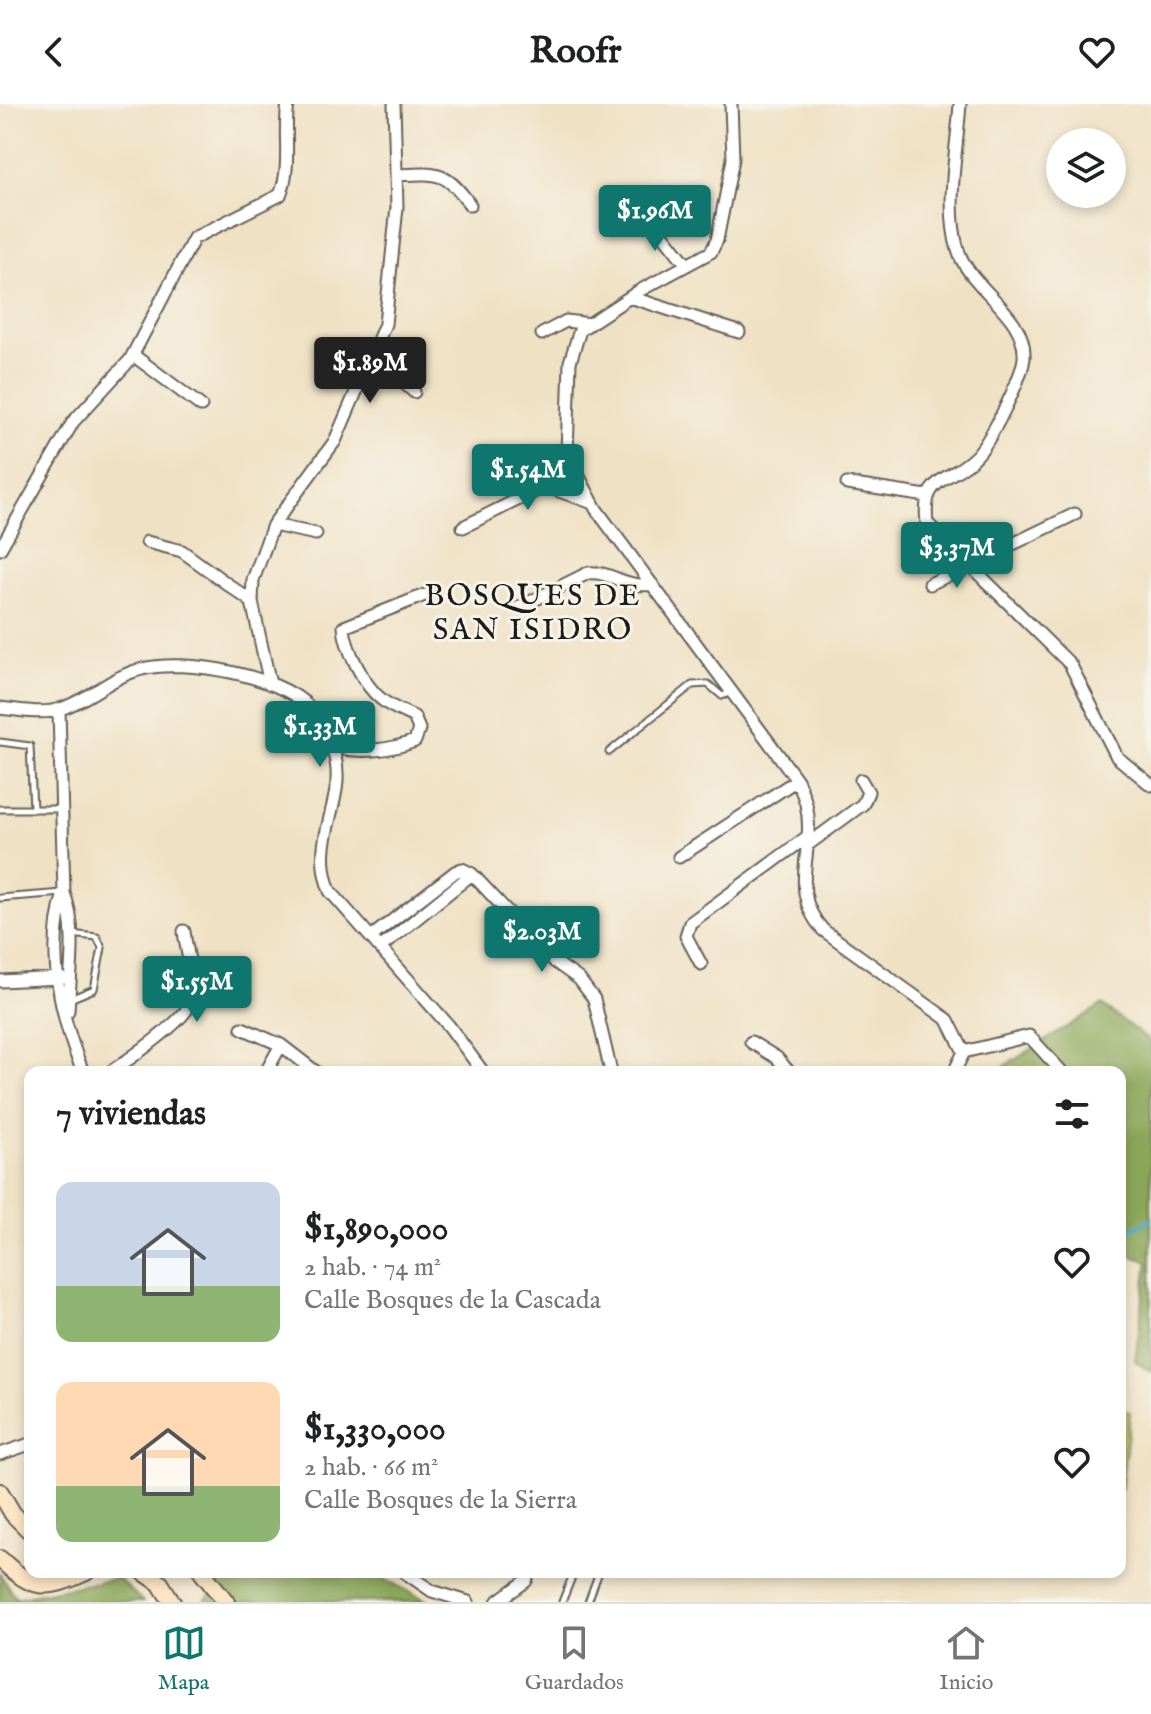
<!DOCTYPE html>
<html lang="es">
<head>
<meta charset="utf-8">
<style>
  body { margin:0; font-family:"IM FELL English",serif; background:#f6f6f6; color:#202124; height:100vh; display:flex; flex-direction:column; font-size:30px; white-space:nowrap }
  * { box-sizing:border-box; margin:0 }
  p { font-size:26px; color:#757577 }
  .icon { flex:none; width:44px; height:44px; fill:none; stroke:currentColor; stroke-width:2; stroke-linecap:round; stroke-linejoin:round }
  .map { position:relative; flex:1; overflow:hidden }
  .drawer { position:absolute; left:24px; top:962px; width:1102px; height:512px; display:flex; flex-direction:column; background:#fff; border-radius:16px; box-shadow:0 4px 12px #0003 }
  .drawer>* { flex:none }
  .fabs { position:absolute; left:1046px; top:24px; display:grid; gap:16px }
  .fabs a { display:grid; place-items:center; width:80px; height:80px; border-radius:50%; background:#fff; box-shadow:0 4px 12px #0003; font-size:40px }
  .price { position:absolute; translate:-50% -68px; padding:0 18px; border-radius:8px; background:#0f766e; color:#fff; font-size:26px; line-height:52px; filter:drop-shadow(0 2px 4px #0008) }
  .price::after { content:''; position:absolute; left:50%; top:48px; width:24px; height:18px; margin-left:-12px; background:inherit; clip-path:polygon(0 0,100% 0,50% 100%) }
  .price.current { background:#222; color:#fff }
  ul { padding:0; list-style:none }
  li { display:flex; align-items:center; gap:24px; height:200px; padding:0 32px }
  li span { display:grid; place-items:center; flex:none; width:224px; height:160px; border-radius:16px; color:#555 }
  li>.icon { margin-inline-start:auto }
  span .icon { width:96px; height:96px; fill:#fffc; stroke-width:1 }
  li b { font-size:34px }
  h2 { display:flex; justify-content:space-between; align-items:center; height:96px; padding:0 32px; font-size:34px }
  header { display:flex; justify-content:space-between; align-items:center; height:104px; padding:0 32px; background:#fff; font-size:36px; font-weight:700 }
  .dock { display:flex; justify-content:space-around; align-items:center; height:112px; border-top:2px solid #e0e0e0; background:#fff; font-size:22px; color:#757577 }
  .dock a { display:grid; justify-items:center; gap:4px }
  .dock .current { color:#0f766e }
  .map>svg:first-child { display:block }
  .green { fill:#adbf63; stroke:#646e40; stroke-width:2 }
  .forest { fill:#8aa659; stroke:#53613a; stroke-width:2 }
  .lines { fill:none; stroke-linecap:round; stroke-linejoin:round }
  .stream { stroke:#48a8c7; stroke-width:4 }
  .lane-casing { stroke:#666157; stroke-width:9 }
  .street-casing { stroke:#666157; stroke-width:15 }
  .secondary-casing { stroke:#666157; stroke-width:20 }
  .lane { stroke:#fff; stroke-width:5 }
  .street { stroke:#fff; stroke-width:11 }
  .secondary { stroke:#fce5c4; stroke-width:16 }
  .labels { text-anchor:middle; dominant-baseline:central; stroke-width:6; stroke-linejoin:round; paint-order:stroke }
  .neighbourhood-label { font-size:30px; letter-spacing:2px; fill:#1c1c1c; stroke:#f7f3e8 }
</style>
</head>
<body>
<header><svg class="icon" aria-label="back" viewBox="0 0 24 24"><path d="M15 5l-7 7 7 7"/></svg>Roofr<svg class="icon" aria-label="heart" viewBox="0 0 24 24"><path d="M12 20l-8-8c-3-5 5-10 8-4 3-6 11-1 8 4z"/></svg></header>
<div class="map">
<svg width="1151" height="1498" viewBox="0 0 1151 1498">
  <rect width="100%" height="100%" fill="#f7f3e8"/>
  <filter id="ink" filterUnits="userSpaceOnUse"><feTurbulence type="fractalNoise" baseFrequency=".0125" numOctaves="2"/><feDisplacementMap in="SourceGraphic" scale="16" xChannelSelector="R" yChannelSelector="G"/><feConvolveMatrix kernelMatrix="1 2 1 2 8 2 1 2 1" color-interpolation-filters="sRGB"/></filter>
  <filter id="wash" filterUnits="userSpaceOnUse"><feTurbulence type="fractalNoise" baseFrequency=".006" numOctaves="4" result="noise"/><feDisplacementMap in="SourceGraphic" scale="32" xChannelSelector="R" yChannelSelector="G"/><feGaussianBlur stdDeviation="1.8" result="paint"/><feColorMatrix in="noise" values="0 0 0 0 0 0 0 0 0 0 0 0 0 0 0 0 0 1.4 0 .05"/><feComposite in="paint" operator="in"/></filter>
  <g filter="url(#wash)">
    <rect width="100%" height="100%" fill="#efe1c4"/>
    <!-- green -->
    <path class="green" d="M1120,1306L1130,1308L1121,1386H1120Z"/>
    <!-- forest -->
    <path class="forest" d="M1102,901L1151,938V1268L1135,1257L1148,1157L1120,1149V968H995Z
      M228,1468H378L386,1476L430,1498H204Z
      M0,1470L16,1494L118,1474L143,1498H0Z"/>
    <g class="lines">
      <!-- stream -->
      <path class="stream" d="M1120,1130L1151,1116"/>
    </g>
  </g>
  <g filter="url(#ink)">
    <g class="lines">
      <defs>
        <path id="lane" d="M0,638L30,642L33,705
          M609,648L692,581L708,580L722,592L730,589
          M0,705H60
          M0,794L63,789
          M70,895L94,885L102,844L97,833L71,830
          M562,1498L574,1468
          M588,1498L599,1468"/>
        <path id="street" d="M731,0L733,55L717,136L711,148L639,187L580,226L570,258L567,350L596,405L797,676C800,683 804,692 806,700C817,747 786,785 823,826L948,916L964,948L954,968
          M960,0C957,46 945,102 958,146C970,186 1027,209 1024,254C1022,274 990,338 976,352C950,379 921,371 927,419L1070,560L1117,653L1151,681
          M396,71C436,69 446,66 470,101
          M640,115L657,123L687,161
          M630,193L739,228
          M542,230L566,217L590,220
          M133,251L201,302
          M368,260L395,271L414,288
          M847,380L927,392
          M273,421L316,430
          M463,423L545,382L593,399
          M147,438L182,447L252,498
          M0,445L73,318L130,256L194,134L280,91C292,63 283,30 288,0
          M930,480L1075,410
          M518,504L588,469C613,467 624,485 652,480
          M270,580L252,498L253,476L273,421L335,337L385,220L397,103L394,0
          M0,604C17,606 44,611 60,605C89,596 112,572 142,565C184,554 279,571 309,603C319,614 329,633 333,646C350,696 308,732 330,787L449,922L483,968
          M59,606L64,789C46,847 60,913 83,968
          M332,643C359,649 389,647 415,637L419,625L414,613C404,608 390,603 381,595C364,582 345,543 344,523L425,491
          M806,742L863,700L868,688L861,676
          M679,753L797,676
          M64,789C78,826 70,868 68,907
          M371,833L455,768L462,765L472,770L555,858L579,875L594,895L611,968
          M380,844L472,770
          M701,860L686,832L690,819L807,733
          M0,877L61,874
          M242,924L281,941L316,968
          M751,938L777,954L789,968
          M964,948L1029,932L1062,968
          M110,968C127,957 181,919 188,903C198,884 186,847 184,827
          M266,968L281,941
          M0,1350L30,1340
          M404,1468L432,1487L468,1498
          M497,1498L526,1477L529,1468"/>
        <path id="secondary" d="M0,1388L13,1410L30,1427
          M0,1455C33,1486 45,1487 86,1468
          M144,1468L160,1479L172,1498
          M202,1468L226,1498"/>
      </defs>
      <!-- lane casing -->
      <use href="#lane" class="lane-casing"/>
      <!-- street casing -->
      <use href="#street" class="street-casing"/>
      <!-- secondary casing -->
      <use href="#secondary" class="secondary-casing"/>
      <!-- lane -->
      <use href="#lane" class="lane"/>
      <!-- street -->
      <use href="#street" class="street"/>
      <!-- secondary -->
      <use href="#secondary" class="secondary"/>
    </g>
  </g>
  <g class="labels">
    <!-- neighbourhood labels -->
    <g class="neighbourhood-label">
      <text x="533" y="493">BOSQUES DE<tspan x="533" dy="34">SAN ISIDRO</tspan></text>
    </g>
  </g>
</svg>
<div class="fabs">
<a><svg class="icon" aria-label="layers" viewBox="0 0 24 24"><path d="M12 4l9 5-9 5-9-5zM3 14l9 5 9-5"/></svg></a>
</div>
<b class="price" style="left:655px;top:149px">$1.96M</b>
<b class="price current" style="left:370px;top:301px">$1.89M</b>
<b class="price" style="left:528px;top:408px">$1.54M</b>
<b class="price" style="left:957px;top:486px">$3.37M</b>
<b class="price" style="left:320px;top:665px">$1.33M</b>
<b class="price" style="left:542px;top:870px">$2.03M</b>
<b class="price" style="left:197px;top:920px">$1.55M</b>
<section class="drawer">
<h2>7 viviendas<svg class="icon" aria-label="filters" viewBox="0 0 24 24"><path d="M4 7h16M4 17h16"/><circle cx="9" cy="7" r="2"/><circle cx="15" cy="17" r="2"/></svg></h2>
<ul>
<li><span style="background:linear-gradient(#c9d6e8 65%,#8fb573 0)"><svg class="icon" aria-label="home" viewBox="0 0 24 24"><path d="M3 11l9-7 9 7M6 9v11h12V9"/></svg></span><div><b>$1,890,000</b><p>2 hab. · 74 m²</p><p>Calle Bosques de la Cascada</p></div><svg class="icon" aria-label="heart" viewBox="0 0 24 24"><path d="M12 20l-8-8c-3-5 5-10 8-4 3-6 11-1 8 4z"/></svg></li>
<li><span style="background:linear-gradient(#ffd9b3 65%,#8fb573 0)"><svg class="icon" aria-label="home" viewBox="0 0 24 24"><path d="M3 11l9-7 9 7M6 9v11h12V9"/></svg></span><div><b>$1,330,000</b><p>2 hab. · 66 m²</p><p>Calle Bosques de la Sierra</p></div><svg class="icon" aria-label="heart" viewBox="0 0 24 24"><path d="M12 20l-8-8c-3-5 5-10 8-4 3-6 11-1 8 4z"/></svg></li>
</ul>
</section>
</div>
<nav class="dock">
<a class="current"><svg class="icon" aria-label="map" viewBox="0 0 24 24"><path d="M3 6l6-2 6 2 6-2v14l-6 2-6-2-6 2zM9 4v14M15 6v14"/></svg>Mapa</a>
<a><svg class="icon" aria-label="saved" viewBox="0 0 24 24"><path d="M7 4h10v16l-5-4-5 4z"/></svg>Guardados</a>
<a><svg class="icon" aria-label="home" viewBox="0 0 24 24"><path d="M3 11l9-7 9 7M6 9v11h12V9"/></svg>Inicio</a>
</nav>
</body>
</html>
